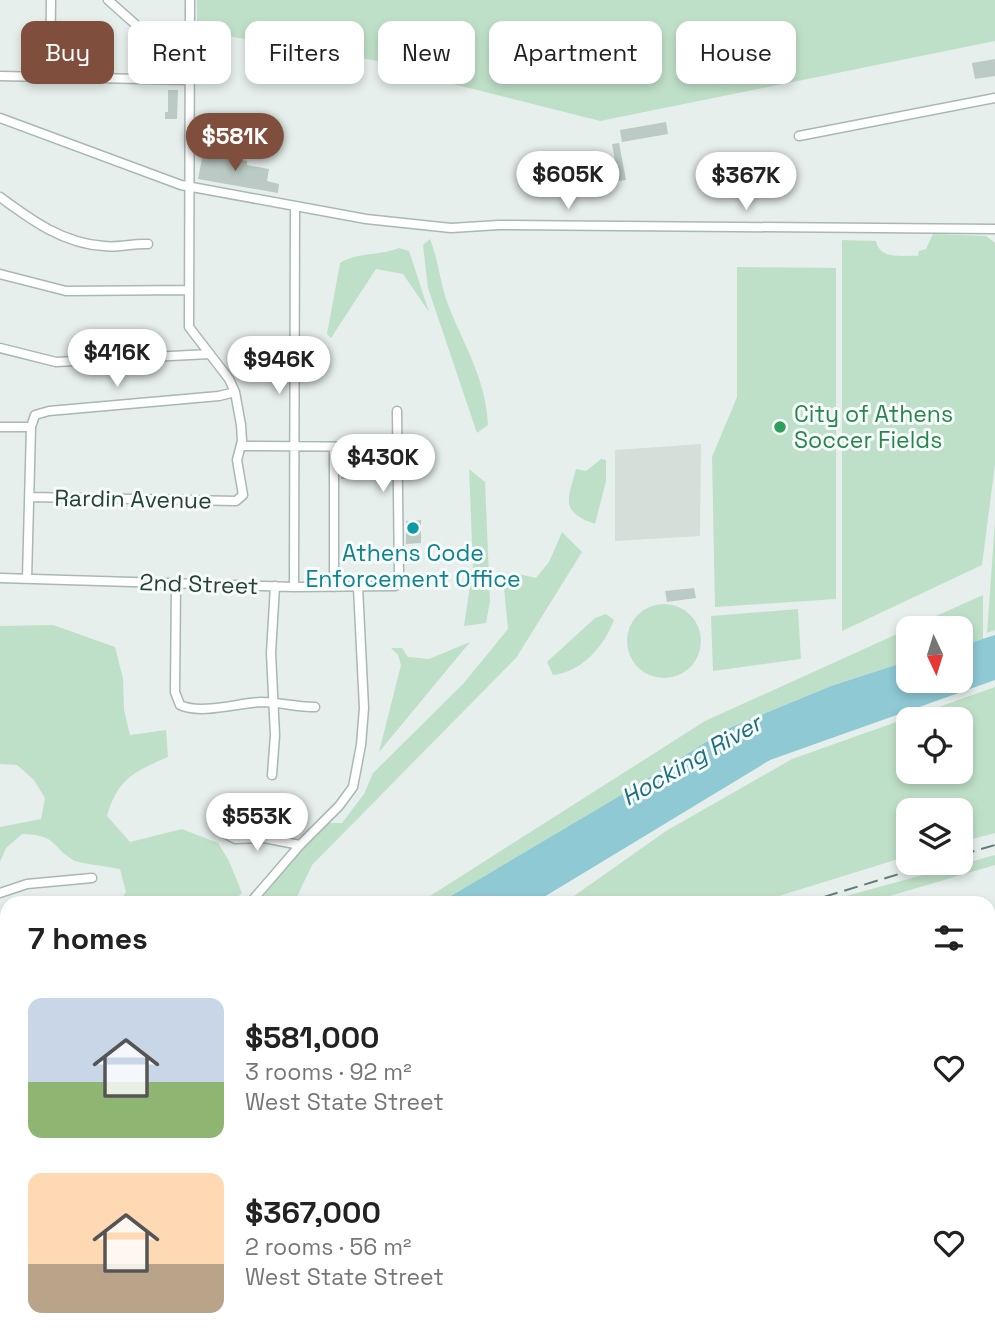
<!DOCTYPE html>
<html lang="en">
<head>
<meta charset="utf-8">
<style>
  body { margin:0; font-family:"Space Grotesk",sans-serif; background:#f2f2f2; color:#222; height:100vh; display:flex; flex-direction:column; font-size:26px; white-space:nowrap }
  * { box-sizing:border-box; margin:0 }
  p { font-size:23px; color:#767676 }
  .icon { flex:none; width:38px; height:38px; fill:none; stroke:currentColor; stroke-width:2; stroke-linecap:round; stroke-linejoin:round }
  .map { position:relative; flex:1; overflow:hidden }
  .panel { position:absolute; left:0px; top:896px; width:996px; height:448px; display:flex; flex-direction:column; background:#fff; border-radius:21px 21px 0 0; box-shadow:0 4px 10px #0003 }
  .panel>* { flex:none }
  .guide { position:absolute; left:21px; top:21px; width:954px; height:63px; display:flex; gap:14px }
  .needle { width:46px; rotate:176deg }
  .tools { position:absolute; left:896px; top:616px; display:grid; gap:14px }
  .tools a { display:grid; place-items:center; width:77px; height:77px; border-radius:14px; background:#fff; box-shadow:0 4px 10px #0003; font-size:35px }
  .price { position:absolute; translate:-50% -60px; padding:0 16px; border-radius:24px; background:#fff; color:#222; font-size:23px; line-height:46px; filter:drop-shadow(0 2px 4px #0008) }
  .price::after { content:''; position:absolute; left:50%; top:42px; width:21px; height:16px; margin-left:-10px; background:inherit; clip-path:polygon(0 0,100% 0,50% 100%) }
  .price.on { background:#804e3d; color:#fff }
  ul { padding:0; list-style:none }
  li { display:flex; align-items:center; gap:21px; height:175px; padding:0 28px }
  li span { display:grid; place-items:center; flex:none; width:196px; height:140px; border-radius:14px; color:#555 }
  li>.icon { margin-inline-start:auto }
  span .icon { width:84px; height:84px; fill:#fffc; stroke-width:1 }
  li b { font-size:30px }
  h2 { display:flex; justify-content:space-between; align-items:center; height:84px; padding:0 28px; font-size:30px }
  .chip { padding:0 24px; border-radius:14px; background:#fff; box-shadow:0 4px 10px #0003; font-size:24px; line-height:63px }
  .chip.on { background:#804e3d; color:#fff }
  .map>svg:first-child { display:block }
  .built { fill:#d4dfda }
  .green { fill:#bfe0c8; fill-rule:evenodd }
  .water { fill:#8ec9d4 }
  .building { fill:#bbcac4 }
  .lines { fill:none; stroke-linecap:round; stroke-linejoin:round }
  .minor-casing { stroke:#a8b8b2; stroke-width:11 }
  .minor { stroke:#fff; stroke-width:8 }
  .rail { stroke:#5f7d75; stroke-width:2; stroke-dasharray:14 7; stroke-linecap:butt }
  .leisure-dot { fill:#2e9e5b; stroke:#f7fbf9; stroke-width:2.5 }
  .culture-dot { fill:#0f9aa8; stroke:#f7fbf9; stroke-width:2.5 }
  .labels { text-anchor:middle; dominant-baseline:central; stroke-width:6; stroke-linejoin:round; paint-order:stroke }
  .leisure-label { font-size:23px; fill:#27864d; stroke:#f7fbf9; text-anchor:start }
  .street-label { font-size:23px; fill:#24423a; stroke:#f7fbf9 }
  .culture-label { font-size:23px; fill:#0d838f; stroke:#f7fbf9 }
  .water-label { font-size:24px; font-style:italic; fill:#1c6f80; stroke:#f7fbf9 }
</style>
</head>
<body>
<div class="map">
<svg width="995" height="1344" viewBox="0 0 995 1344">
  <rect width="100%" height="100%" fill="#e6efeb"/>
  <!-- built -->
  <path class="built" d="M701,444L700,536L615,541V450Z"/>
  <!-- green -->
  <path class="green" d="M197,0H995V41L600,121L421,76L423,62L404,58L402,65L197,31Z
    M933,234L986,236L995,243V464L982,565L842,631V240L876,241C880,260 901,255 918,256L919,251L926,249Z
    M430,239C438,259 440,282 447,302C463,344 486,378 488,425L477,433L428,288L423,245Z
    M399,248L409,251L429,312L403,274L376,269L331,338L327,334L340,263C356,252 380,256 399,248Z
    M737,267L836,268V599L715,607L712,457L737,397Z
    M601,459L606,460V481L595,524C559,511 568,500 576,469L586,471Z
    M469,469L485,482L490,601L486,623L464,626L473,566Z
    M995,522V630L987,633Z
    M562,532L582,552L516,658L312,865L294,903H257L324,823H342L364,794L373,773L463,684L508,629L503,577L514,573L536,578L549,562Z
    M983,595V639L961,646V628H909Z
    M627 641a37 37 0 1 1 74 0a37 37 0 1 1-74 0Z
    M798,609L801,659L713,671L711,616Z
    M606,614L614,620C604,646 582,672 553,675L547,662L595,618Z
    M53,625L115,647L123,679L124,710L130,735L166,730L168,757C134,772 118,778 107,816L130,842L182,829L218,843L229,861L242,893L230,903H119L126,892L120,869C111,867 79,863 75,861C50,847 59,835 22,834L6,848L0,862V827L41,819L45,798L34,780L17,765L0,764V626Z
    M908,629V661L831,686L727,729L628,791L439,903H419L705,721Z
    M470,642L379,752L401,665L398,655L391,648H402L408,657L429,659Z
    M995,687V833L961,842V810H908V856L756,903H564L666,831L792,759ZM908,719H961V772H908Z
    M995,855V865L866,903H821Z
    M7,933V1053L0,1055V935Z
    M989,1166L995,1173V1344H737L744,1337H989Z
    M7,1271V1337H37L39,1344H0V1275Z"/>
  <!-- water -->
  <path class="water" d="M995,635V680L770,760L534,903H439L628,791L727,729L831,686L908,661V681H961V646Z"/>
  <!-- building -->
  <path class="building" d="M995,59V76L975,79L972,63Z
    M168,90H178L177,119H165V112H168Z
    M666,122L668,134L622,142L620,130Z
    M222,123L236,126L235,131L251,134L250,141L206,135V126L221,125Z
    M619,143L626,180L619,181L612,144Z
    M203,153L247,161V165L269,169L267,181L279,184L278,193L198,179Z
    M341,454H349V458L379,457V479H341Z
    M421,520V543L406,544V521Z
    M694,588L696,598L667,602L665,591Z"/>
  <g class="lines">
    <defs>
      <path id="minor" d="M108,0L189,72
        M0,76L189,80
        M50,78L51,0
        M0,118L181,185L366,219L451,228L499,225L995,229
        M799,136L995,98
        M0,197C31,220 64,244 104,246C118,248 133,243 148,244
        M0,274L66,291L188,290
        M0,348L56,362L209,354
        M0,427H31
        M241,446L397,447
        M334,447V587
        M30,497L236,501L243,495L237,460L242,441L241,425L235,392L229,379L189,327L190,0
        M0,578L294,587L395,586L399,576L397,411
        M27,579L31,427L35,415L49,411L219,396L235,392
        M176,583L175,692L180,705C201,715 238,703 261,702C278,702 297,707 315,707
        M294,587L295,206
        M272,775L275,735L271,653L275,586
        M224,833L235,839L264,838L300,845
        M0,893L27,884L92,878
        M250,903L300,845L339,806L353,787L361,745L364,708L358,587
        M989,1126L995,1122
        M724,1344L731,1337"/>
    </defs>
    <!-- minor casing -->
    <use href="#minor" class="minor-casing"/>
    <!-- minor -->
    <use href="#minor" class="minor"/>
    <!-- rail -->
    <path class="rail" d="M961,855L995,845
      M804,903L935,863
      M0,1210L7,1205"/>
  </g>
  <!-- markers -->
  <circle class="leisure-dot" cx="780" cy="427" r="7"/>
  <circle class="culture-dot" cx="413" cy="528" r="7"/>
  <g class="labels">
    <!-- leisure labels -->
    <g class="leisure-label">
      <text x="794" y="414">City of Athens<tspan x="794" dy="26">Soccer Fields</tspan></text>
    </g>
    <!-- street labels -->
    <g class="street-label">
      <text transform="translate(133 499) rotate(1)">Rardin Avenue</text>
      <text transform="translate(199 584) rotate(2)">2nd Street</text>
    </g>
    <!-- culture labels -->
    <g class="culture-label">
      <text x="413" y="553">Athens Code<tspan x="413" dy="26">Enforcement Office</tspan></text>
    </g>
    <!-- water labels -->
    <g class="water-label">
      <text transform="translate(691 760) rotate(-30)">Hocking River</text>
    </g>
  </g>
</svg>
<div class="tools">
<a><svg class="needle" viewBox="-14 -14 28 28"><path d="M0-13l5 13h-10z" fill="#e53935"/><path d="M0 13l5-13h-10z" fill="#767676"/></svg></a>
<a><svg class="icon" aria-label="locate" viewBox="0 0 24 24"><circle cx="12" cy="12" r="6"/><path d="M12 2v4M12 18v4M2 12h4M18 12h4"/></svg></a>
<a><svg class="icon" aria-label="layers" viewBox="0 0 24 24"><path d="M12 4l9 5-9 5-9-5zM3 14l9 5 9-5"/></svg></a>
</div>
<b class="price on" style="left:235px;top:173px">$581K</b>
<b class="price" style="left:568px;top:211px">$605K</b>
<b class="price" style="left:746px;top:212px">$367K</b>
<b class="price" style="left:117px;top:389px">$416K</b>
<b class="price" style="left:279px;top:396px">$946K</b>
<b class="price" style="left:383px;top:494px">$430K</b>
<b class="price" style="left:257px;top:853px">$553K</b>
<div class="guide">
<a class="chip on">Buy</a>
<a class="chip">Rent</a>
<a class="chip">Filters</a>
<a class="chip">New</a>
<a class="chip">Apartment</a>
<a class="chip">House</a>
</div>
<section class="panel">
<h2>7 homes<svg class="icon" aria-label="filters" viewBox="0 0 24 24"><path d="M4 7h16M4 17h16"/><circle cx="9" cy="7" r="2"/><circle cx="15" cy="17" r="2"/></svg></h2>
<ul>
<li><span style="background:linear-gradient(#c9d6e8 60%,#8fb573 0)"><svg class="icon" aria-label="home" viewBox="0 0 24 24"><path d="M3 11l9-7 9 7M6 9v11h12V9"/></svg></span><div><b>$581,000</b><p>3 rooms · 92 m²</p><p>West State Street</p></div><svg class="icon" aria-label="heart" viewBox="0 0 24 24"><path d="M12 20l-8-8c-3-5 5-10 8-4 3-6 11-1 8 4z"/></svg></li>
<li><span style="background:linear-gradient(#ffd9b3 65%,#b9a48a 0)"><svg class="icon" aria-label="home" viewBox="0 0 24 24"><path d="M3 11l9-7 9 7M6 9v11h12V9"/></svg></span><div><b>$367,000</b><p>2 rooms · 56 m²</p><p>West State Street</p></div><svg class="icon" aria-label="heart" viewBox="0 0 24 24"><path d="M12 20l-8-8c-3-5 5-10 8-4 3-6 11-1 8 4z"/></svg></li>
</ul>
</section>
</div>
</body>
</html>
